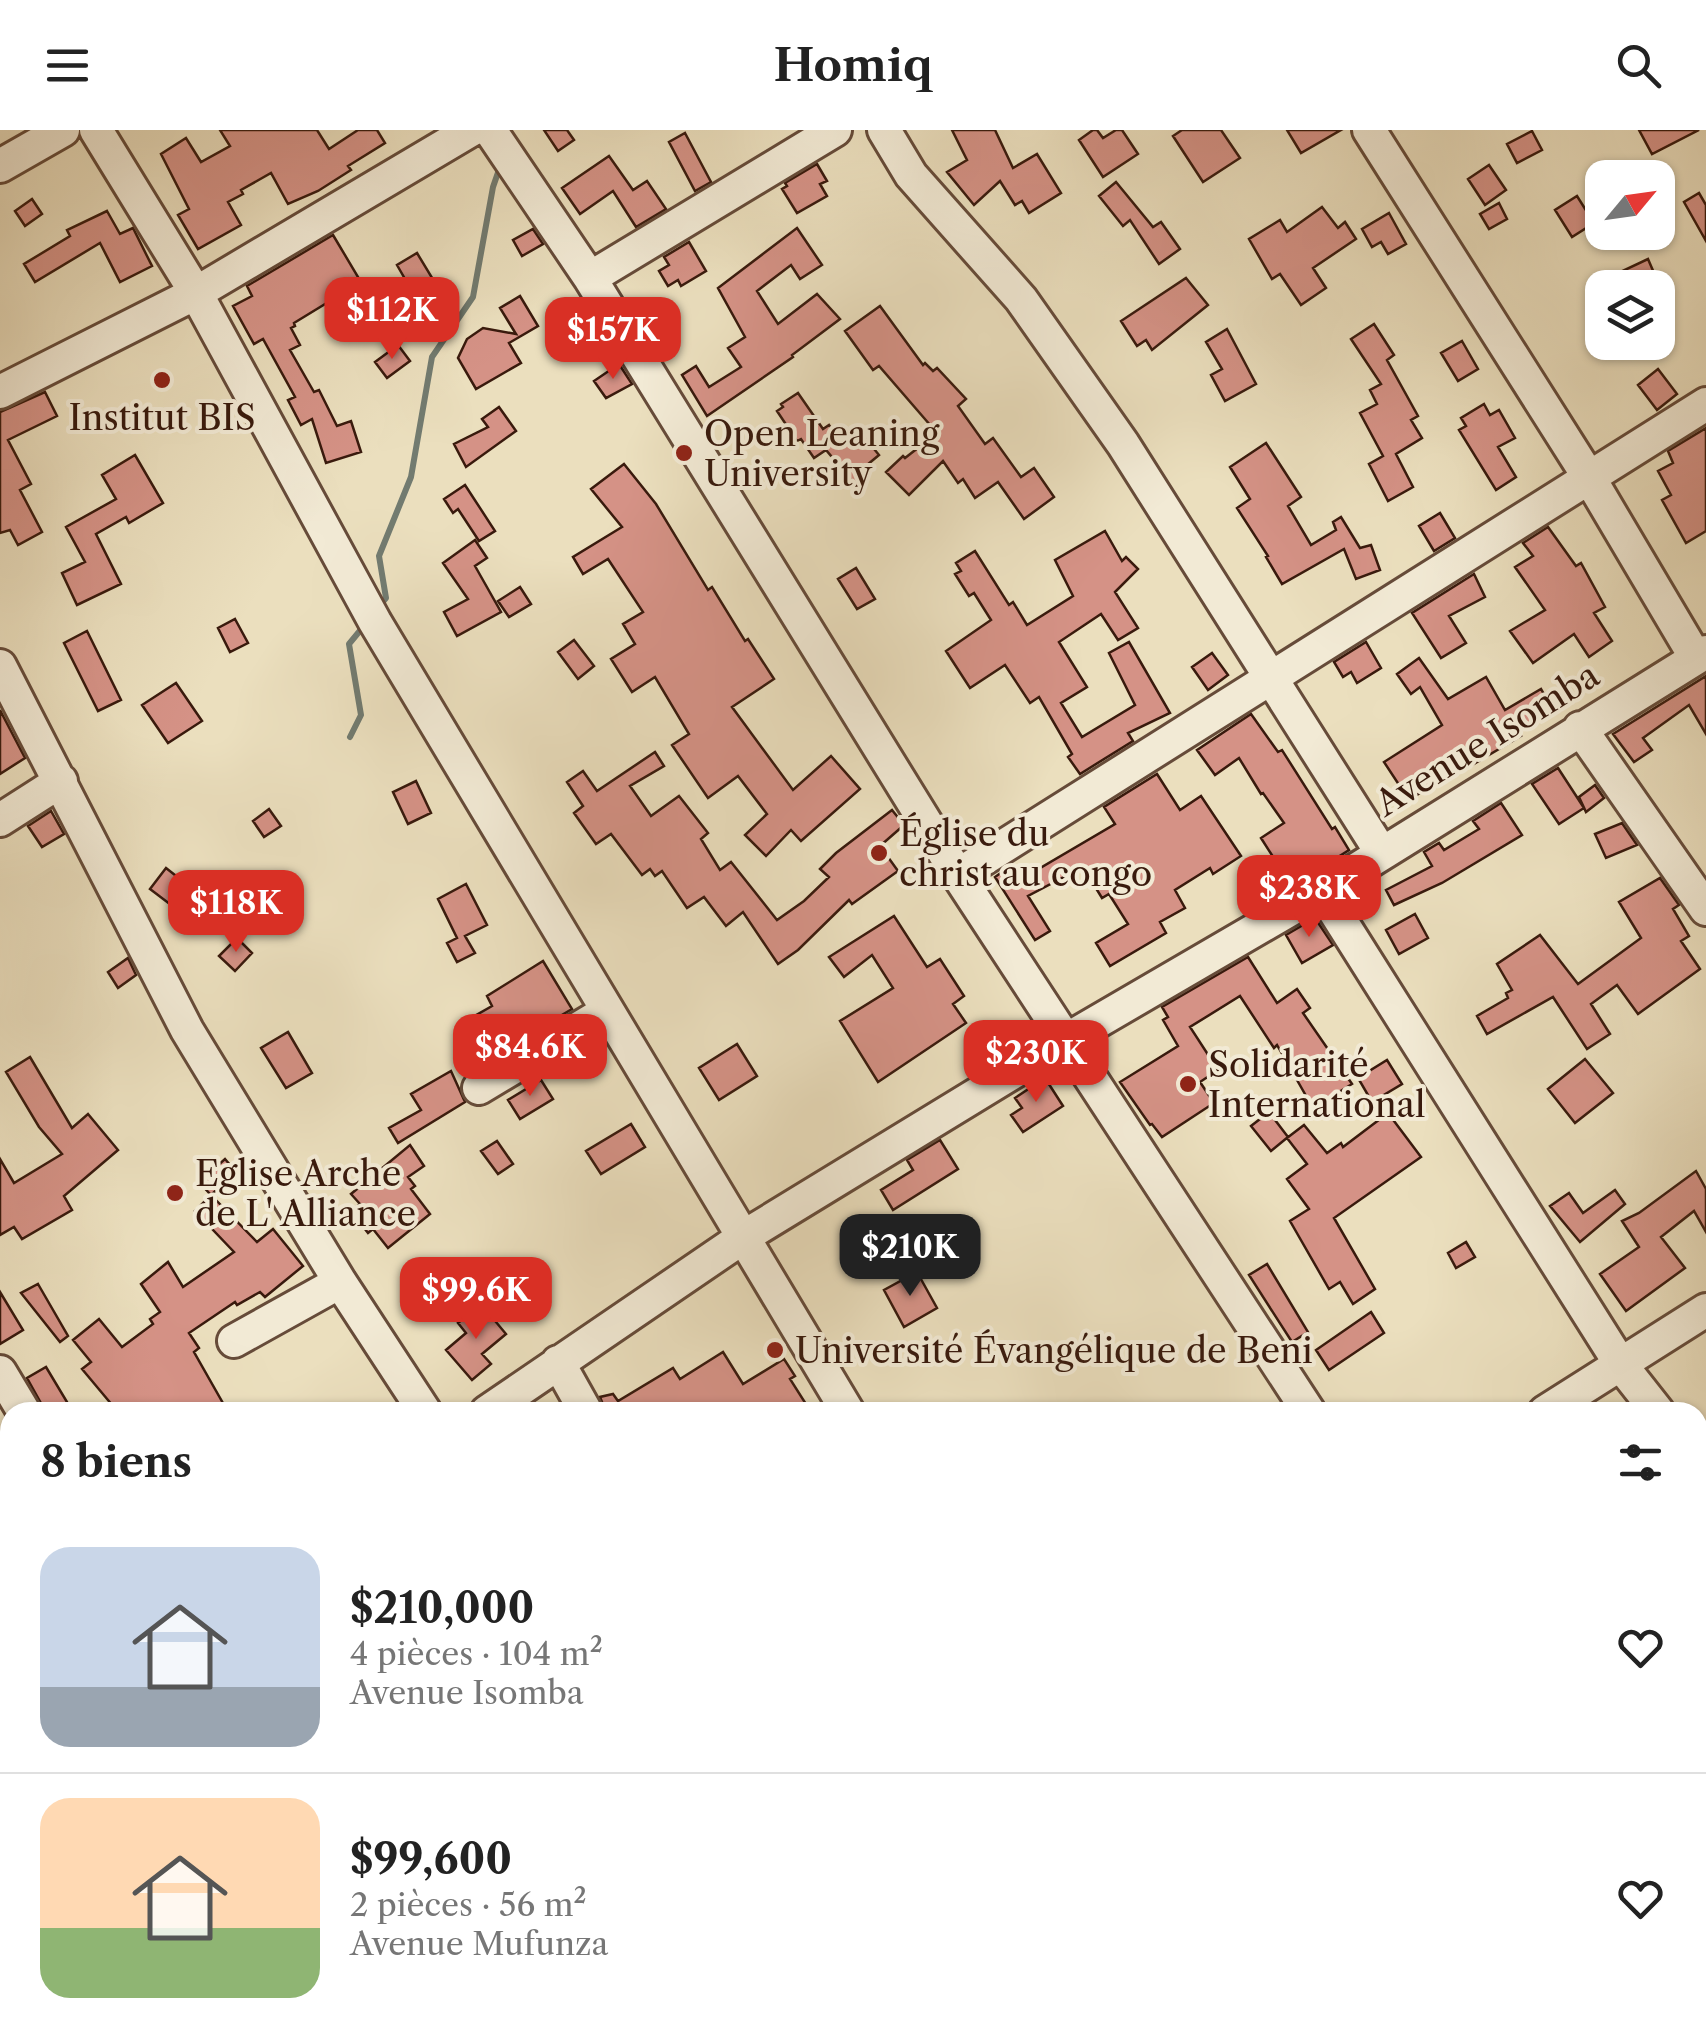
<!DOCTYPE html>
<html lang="fr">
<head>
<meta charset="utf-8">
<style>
  body { margin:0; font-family:"Libre Caslon Text",serif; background:#f6f6f6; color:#222; height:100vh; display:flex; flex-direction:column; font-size:38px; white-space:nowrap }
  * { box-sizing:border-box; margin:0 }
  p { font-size:32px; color:#767676 }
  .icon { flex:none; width:55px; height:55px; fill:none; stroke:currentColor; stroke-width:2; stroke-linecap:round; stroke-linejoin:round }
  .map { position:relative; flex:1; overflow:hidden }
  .drawer { position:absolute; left:0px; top:1272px; width:1708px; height:642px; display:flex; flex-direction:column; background:#fff; border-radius:30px 30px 0 0; box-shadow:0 2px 8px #0004 }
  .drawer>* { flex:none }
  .needle { width:65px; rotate:61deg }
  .buttons { position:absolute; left:1585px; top:30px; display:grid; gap:20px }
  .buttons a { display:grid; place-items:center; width:90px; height:90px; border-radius:20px; background:#fff; box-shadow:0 2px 8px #0004; font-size:50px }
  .price { position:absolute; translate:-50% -85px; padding:0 22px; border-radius:20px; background:#d93025; color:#fff; font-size:32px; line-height:65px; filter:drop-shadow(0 2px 5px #0008) }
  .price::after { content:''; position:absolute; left:50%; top:60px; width:30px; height:22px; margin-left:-15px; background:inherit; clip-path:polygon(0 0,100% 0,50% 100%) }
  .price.selected { background:#222; color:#fff }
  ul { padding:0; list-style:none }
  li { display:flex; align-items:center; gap:30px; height:250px; padding:0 40px }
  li+li { border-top:2px solid #e0e0e0 }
  li span { display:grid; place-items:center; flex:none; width:280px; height:200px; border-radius:30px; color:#555 }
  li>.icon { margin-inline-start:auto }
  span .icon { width:120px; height:120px; fill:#fffc; stroke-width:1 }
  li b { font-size:42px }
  h2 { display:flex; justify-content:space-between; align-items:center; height:120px; padding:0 40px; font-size:42px }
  header { display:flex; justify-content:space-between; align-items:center; height:130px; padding:0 40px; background:#fff; font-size:45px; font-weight:700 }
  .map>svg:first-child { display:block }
  .green { fill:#bbc18f; stroke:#7a6e4e; stroke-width:2.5 }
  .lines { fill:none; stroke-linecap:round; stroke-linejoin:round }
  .stream { stroke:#727b70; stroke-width:6 }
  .building { fill:#d59286; stroke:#391a0d; stroke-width:2.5 }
  .minor-casing { stroke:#664b39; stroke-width:38 }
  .minor { stroke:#f2ead5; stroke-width:32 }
  .poi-dot { fill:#8f2418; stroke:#f2ead5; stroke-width:4 }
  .labels { text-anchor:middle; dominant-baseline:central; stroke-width:8; stroke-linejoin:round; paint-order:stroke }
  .poi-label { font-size:35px; fill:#391a0d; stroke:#f2ead5; text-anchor:start }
  .street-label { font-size:35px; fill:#391a0d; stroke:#f2ead5 }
</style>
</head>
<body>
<header><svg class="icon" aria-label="menu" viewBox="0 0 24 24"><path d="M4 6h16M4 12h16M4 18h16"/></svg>Homiq<svg class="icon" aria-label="search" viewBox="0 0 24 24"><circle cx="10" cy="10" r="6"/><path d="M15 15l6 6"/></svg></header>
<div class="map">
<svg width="1706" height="1914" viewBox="0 0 1706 1914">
  <rect width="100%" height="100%" fill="#ebdfbe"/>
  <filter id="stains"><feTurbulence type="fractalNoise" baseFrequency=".002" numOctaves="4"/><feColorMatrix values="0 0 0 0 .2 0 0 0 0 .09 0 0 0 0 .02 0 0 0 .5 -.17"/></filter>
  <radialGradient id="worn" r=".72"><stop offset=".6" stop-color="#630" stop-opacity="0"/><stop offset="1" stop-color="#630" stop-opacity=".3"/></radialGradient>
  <!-- green -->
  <path class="green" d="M779,1905H1193L1195,1909L1194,1914H783Z"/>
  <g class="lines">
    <!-- stream -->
    <path class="stream" d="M380,475L386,468L379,426L411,347L432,227L473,167L493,57L501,34
      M350,607L361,585L349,514L363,497"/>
  </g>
  <!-- building -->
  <path class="building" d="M220,0H317L329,19L358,0H377L385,13L348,36L351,40L318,61L288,74L271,43L241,60L243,64L228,72L241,95L198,119L178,85L189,79L161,24L186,8L201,32L230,16Z
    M544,0H567L574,10L558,21Z
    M952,0H995L1013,38L1037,24L1061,63L1029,83L1022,71L1015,75L1000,51L974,75L947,42L967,30Z
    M1093,0H1097L1103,8L1116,0H1122L1138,24L1103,47L1079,10Z
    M1182,0H1221L1240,28L1203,52L1173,6Z
    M1287,0H1341L1301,23Z
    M1639,0H1699L1652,24Z
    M1532,1L1542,20L1517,33L1507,14Z
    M685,3L711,52L695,61L669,12Z
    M609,26L633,60L647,51L666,79L636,97L613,61L580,84L562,58Z
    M817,34L827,51L820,54L827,66L797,83L782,59L787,56L785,53Z
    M1489,35L1506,60L1485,75L1468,49Z
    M1116,52L1153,97L1161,92L1180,119L1159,134L1130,90L1123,96L1099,66Z
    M1699,63L1706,75V111L1684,72Z
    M1577,66L1594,93L1572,107L1555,80Z
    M32,69L42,84L25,96L15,81Z
    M1499,73L1507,89L1489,99L1480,84Z
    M1322,77L1338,98L1345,92L1356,109L1313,138L1326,158L1301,175L1280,144L1272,149L1249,109L1280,90L1287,102Z
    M107,81L120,104L133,98L152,136L120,152L100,113L35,152L24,134L70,106L67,100Z
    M1389,83L1406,114L1388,124L1381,112L1372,117L1362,99Z
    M797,98L822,135L800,149L791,135L757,161L778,194L817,164L840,189L792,225L793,227L707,286L682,245L696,236L709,257L741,237L728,218L745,207L718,158Z
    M533,99L543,114L522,126L513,110Z
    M333,105L361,152L294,193L295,196L291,198L300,215L290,220L314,262L319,260L337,296L351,291L361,322L326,333L312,289L301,295L288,270L295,267L263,209L254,214L233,176L252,166L247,156Z
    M689,112L706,141L681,156L678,150L668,156L659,141L669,135L664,127Z
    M417,123L437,156L416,168L397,135Z
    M1648,129L1657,150L1642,158H1625L1618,143Z
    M1186,148L1208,175L1152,220L1146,210L1137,216L1121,191Z
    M520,166L538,196L509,213L521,233L476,259L458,228L467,209L483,198L516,204L500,178Z
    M880,176L923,235L925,233L933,241L937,238L966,269L958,276L985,314L993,308L1021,347L1034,338L1054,367L1024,389L998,352L975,368L963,349L958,353L943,331L909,365L886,342L903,326L905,328L937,303L879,236L873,240L845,201Z
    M1374,194L1394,225L1387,230L1418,286L1411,290L1422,308L1396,324L1413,357L1388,371L1369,334L1383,326L1360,283L1377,274L1370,260L1381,254L1351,209Z
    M1227,199L1256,254L1225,271L1211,245L1222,239L1206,212Z
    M1462,211L1478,239L1458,251L1441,223Z
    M398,215L410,231L387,248L375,232Z
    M619,234L632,254L606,268L594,251Z
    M1658,239L1677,264L1657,280L1638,255Z
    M45,262L57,286L8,310L31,354L20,360L42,402L18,415L10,400L0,403V282Z
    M798,263L823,299L829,295L840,311L857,298L879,325L861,340L867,349L857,357L826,320L814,328L801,309L797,311L777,281L783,277L781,274Z
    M1484,274L1490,285L1499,280L1515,308L1498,317L1516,347L1496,360L1459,300L1466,296L1461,288Z
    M499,277L516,301L466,337L454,314L488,297L482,289Z
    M1706,298V401L1686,413L1662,370L1671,365L1658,341L1673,333L1668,321Z
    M1266,313L1301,367L1288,376L1311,415L1336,400L1333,392L1341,387L1360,418L1371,415L1380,440L1356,449L1344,419L1282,454L1266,427L1268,426L1237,378L1250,369L1230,337Z
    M135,325L163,373L129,393L126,387L96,404L121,454L77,475L62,443L85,432L66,397L116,369L102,345Z
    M624,334L656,374L708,460L712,457L745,511L748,509L774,549L732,577L793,660L831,626L860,659L801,711L791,700L766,726L745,705L767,684L738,646L708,668L672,615L689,604L655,547L632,562L611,529L635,514L623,494L643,482L608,429L583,444L573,427L622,397L591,359Z
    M465,355L495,401L479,411L458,379L453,383L444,369Z
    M1440,383L1455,408L1434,421L1419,396Z
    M1548,397L1576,436L1581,433L1605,477L1594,483L1612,511L1589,527L1574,504L1533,533L1510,501L1545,480L1515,437L1533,426L1523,413Z
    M1105,401L1122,431L1126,427L1138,439L1115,462L1138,498L1118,510L1101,484L1059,512L1087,557L1061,573L1082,607L1135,575L1109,523L1129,512L1170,583L1128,603L1133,611L1080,644L1068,627L1072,624L1039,567L1030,573L1005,535L970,558L946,521L991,490L974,463L969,466L955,444L961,441L956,433L975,421L1009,475L1013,472L1027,495L1073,466L1055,430Z
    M475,410L487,428L475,436L501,482L457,506L444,482L468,469L443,433Z
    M856,438L875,469L857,479L838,449Z
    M1474,444L1485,467L1449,486L1466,513L1441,528L1412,483Z
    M520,457L531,474L509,487L498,471Z
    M235,489L248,513L230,522L218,498Z
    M87,501L121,570L98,581L64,513Z
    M574,510L594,536L578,549L558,522Z
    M1366,512L1381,538L1357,553L1351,542L1343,547L1334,532Z
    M1212,523L1228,545L1208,560L1192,537Z
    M1419,528L1448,569L1486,547L1505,580L1541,559L1554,582L1518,602L1521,606L1467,638L1465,634L1409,670L1384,632L1442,595L1420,557L1411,564L1397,544Z
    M1706,546V604L1689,575L1643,608L1652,620L1634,632L1613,604Z
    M176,553L202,591L168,613L142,575Z
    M0,580L25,628L0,644Z
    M1251,584L1278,622L1282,620L1332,699L1335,697L1349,720L1316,741L1313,736L1289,752L1261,708L1284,693L1263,663L1261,664L1239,628L1215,645L1197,620Z
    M655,622L664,636L630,656L651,686L679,666L708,703L701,709L720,740L731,732L777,790L804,771L829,747L820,739L836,723L892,680L904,695L880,716L898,741L852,774L849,770L798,820L778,834L743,782L726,796L704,767L687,778L662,741L655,746L650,739L642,745L611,704L596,714L574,683L583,676L567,652L583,641L597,661Z
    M1558,638L1584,678L1559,694L1532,654Z
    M1157,644L1180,680L1201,666L1241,726L1213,744L1210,738L1175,760L1185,778L1160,792L1166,803L1110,836L1096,813L1128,794L1109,764L1102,768L1083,737L1028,766L1050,801L1035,810L995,747L1009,737L1018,751L1115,694L1104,677Z
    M416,651L431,683L408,694L393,662Z
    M1595,655L1604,668L1586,682L1579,667Z
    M1501,673L1522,705L1442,753L1394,775L1386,760L1432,736L1424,722L1439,713L1444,720L1479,699L1473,691Z
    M269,679L281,696L264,707L253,691Z
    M51,681L64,704L42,717L28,696Z
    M1622,693L1637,715L1606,728L1595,704Z
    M166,738L194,760L179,781L150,759Z
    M211,748L261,782L245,803L232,793L235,788L200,765Z
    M1660,748L1679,775L1673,779L1689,806L1681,811L1700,839L1638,884L1617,855L1591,874L1610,904L1587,919L1553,867L1487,904L1477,886L1508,868L1506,863L1512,860L1497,834L1540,805L1578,854L1641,808L1619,772Z
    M466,754L487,795L465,806L475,823L457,832L447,813L457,808L438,769Z
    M1415,784L1428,808L1399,824L1386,800Z
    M894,786L927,837L940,829L964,866L953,874L966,893L878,952L840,891L893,858L872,825L844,847L829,827Z
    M1315,788L1333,815L1302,833L1286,805Z
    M237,808L252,823L235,841L219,826Z
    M1248,827L1277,873L1297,859L1310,878L1303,883L1352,954L1313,978L1277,915L1274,918L1240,866L1190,897L1218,940L1200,952L1214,973L1162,1007L1152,994L1150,995L1120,952L1178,916L1163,890L1168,887L1162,877Z
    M128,828L136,845L118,858L108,842Z
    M543,831L572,879L508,917L495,894L466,910L457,896L492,876L487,866Z
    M288,902L312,943L286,958L261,918Z
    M737,914L757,946L719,970L699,938Z
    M30,927L72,998L88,984L118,1020L64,1066L72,1080L22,1109L14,1097L0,1105V1029L14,1053L62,1024L39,997L6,942Z
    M1585,929L1613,963L1575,993L1548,959Z
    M1387,930L1402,954L1372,972L1358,948Z
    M451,941L465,972L398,1013L389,998L421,980L411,964Z
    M1045,948L1063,976L1023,1002L1011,985L1022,978L1015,968Z
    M541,950L553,969L520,989L508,970Z
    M1269,982L1288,1007L1271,1021L1251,996Z
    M1388,983L1421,1027L1334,1088L1375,1159L1353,1174L1340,1152L1329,1159L1290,1091L1309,1079L1287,1049L1307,1034L1287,1008L1304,995L1327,1023L1341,1013L1343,1017Z
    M631,994L645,1017L601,1044L586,1021Z
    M940,1010L958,1039L893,1080L881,1060L913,1040L907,1030Z
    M497,1011L513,1034L498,1044L481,1021Z
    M410,1015L424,1036L408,1047L415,1056L411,1059L430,1084L388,1118L373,1099L368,1103L351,1081L360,1074L351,1064Z
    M225,1029L236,1042L211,1065L199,1052Z
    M1696,1041L1706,1059V1102L1694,1081L1661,1107L1685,1138L1626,1181L1600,1144L1639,1117L1622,1091L1639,1083Z
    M1615,1060L1625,1074L1580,1112L1550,1076L1569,1063L1583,1083Z
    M211,1065L257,1112L273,1099L303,1136L265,1167L260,1162L237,1175L235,1172L189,1203L199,1218L194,1222L228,1282H118L82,1239L91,1232L73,1210L99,1189L122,1217L153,1194L150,1189L160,1182L141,1154L168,1132L183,1157L234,1122L195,1081Z
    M1466,1112L1475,1127L1456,1138L1448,1123Z
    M1267,1134L1308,1202L1292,1212L1249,1145Z
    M917,1142L937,1178L904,1197L884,1160Z
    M38,1154L68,1206L60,1212L21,1163Z
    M0,1162L23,1200L0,1214Z
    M481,1174L506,1204L482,1224L491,1234L472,1250L446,1220L466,1203L458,1193Z
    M1371,1182L1384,1203L1329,1240L1316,1220Z
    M723,1222L743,1254L784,1229L795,1246L790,1249L811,1282H606L600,1267L613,1264L618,1271L673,1238L680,1249Z
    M46,1237L73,1282H47L42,1275L27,1248Z"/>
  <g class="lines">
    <defs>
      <path id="minor" d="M96,0L196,163L375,492L848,1282
        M490,0L590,148L958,745L1309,1282
        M884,0L911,45L1021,169L1123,314L1381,722
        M1369,0L1590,349L1696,528
        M0,36L63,0
        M590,148L835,0
        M0,262L196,163L471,0
        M0,536L187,900L340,1152L425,1282
        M1580,598L1706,779
        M0,690L61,651
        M958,745L1706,274
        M1322,761L1621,1235L1658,1282
        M479,958L606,882
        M234,1211L340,1152
        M558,1232L586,1282
        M0,1242L24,1282
        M487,1282L745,1106L1066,910L1322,761L1706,522
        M1545,1282L1706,1180
        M1698,1333L1706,1344
        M0,1597L10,1591
        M1698,1641L1706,1636
        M1698,1770L1706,1765
        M1698,1855L1706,1861
        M364,1905L369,1914
        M763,1905L767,1914
        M1216,1905L1221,1914
        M608,1914L628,1905
        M1597,1914L1603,1905"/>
    </defs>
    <!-- minor casing -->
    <use href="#minor" class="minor-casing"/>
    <!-- minor -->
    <use href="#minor" class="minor"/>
  </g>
  <!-- markers -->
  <g class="poi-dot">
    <circle cx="162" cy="250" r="10"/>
    <circle cx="684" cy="323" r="10"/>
    <circle cx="879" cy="723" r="10"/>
    <circle cx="1188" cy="954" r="10"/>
    <circle cx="175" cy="1063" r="10"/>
    <circle cx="775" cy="1220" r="10"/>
  </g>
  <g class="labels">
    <!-- poi labels -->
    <g class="poi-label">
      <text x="162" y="287" text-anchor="middle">Institut BIS</text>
      <text x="704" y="303">Open Leaning<tspan x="704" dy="40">University</tspan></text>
      <text x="899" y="703">Église du<tspan x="899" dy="40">christ au congo</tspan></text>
      <text x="1208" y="934">Solidarité<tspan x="1208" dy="40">International</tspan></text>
      <text x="195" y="1043">Eglise Arche<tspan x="195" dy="40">de L' Alliance</tspan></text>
      <text x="795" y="1220">Université Évangélique de Beni</text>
    </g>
    <!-- street labels -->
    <g class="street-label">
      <text transform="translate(1487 609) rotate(-32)">Avenue Isomba</text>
    </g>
  </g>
  <rect width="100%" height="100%" filter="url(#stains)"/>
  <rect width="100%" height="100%" fill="url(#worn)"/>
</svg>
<div class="buttons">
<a><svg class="needle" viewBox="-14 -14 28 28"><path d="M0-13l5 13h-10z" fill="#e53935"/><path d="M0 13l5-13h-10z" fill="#767676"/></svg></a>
<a><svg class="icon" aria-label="layers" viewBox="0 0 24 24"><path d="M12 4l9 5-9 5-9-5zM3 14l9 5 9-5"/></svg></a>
</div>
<b class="price" style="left:392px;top:232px">$112K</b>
<b class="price" style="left:613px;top:252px">$157K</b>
<b class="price" style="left:1309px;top:810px">$238K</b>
<b class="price" style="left:236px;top:825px">$118K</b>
<b class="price" style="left:530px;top:969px">$84.6K</b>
<b class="price" style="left:1036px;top:975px">$230K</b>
<b class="price selected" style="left:910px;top:1169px">$210K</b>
<b class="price" style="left:476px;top:1212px">$99.6K</b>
<section class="drawer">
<h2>8 biens<svg class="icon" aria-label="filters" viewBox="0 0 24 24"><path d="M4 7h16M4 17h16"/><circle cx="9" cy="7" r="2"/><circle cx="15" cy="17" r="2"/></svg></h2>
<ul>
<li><span style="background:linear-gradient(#c9d6e8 70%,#9aa5b1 0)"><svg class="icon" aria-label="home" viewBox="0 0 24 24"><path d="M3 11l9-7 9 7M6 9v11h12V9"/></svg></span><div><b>$210,000</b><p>4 pièces · 104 m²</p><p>Avenue Isomba</p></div><svg class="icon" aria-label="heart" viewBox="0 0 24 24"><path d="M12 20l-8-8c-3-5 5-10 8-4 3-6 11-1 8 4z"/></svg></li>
<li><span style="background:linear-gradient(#ffd9b3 65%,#8fb573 0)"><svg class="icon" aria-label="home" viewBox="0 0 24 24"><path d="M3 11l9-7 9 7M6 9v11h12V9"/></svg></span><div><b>$99,600</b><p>2 pièces · 56 m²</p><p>Avenue Mufunza</p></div><svg class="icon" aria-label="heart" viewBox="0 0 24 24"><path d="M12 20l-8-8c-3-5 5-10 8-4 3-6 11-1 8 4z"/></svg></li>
</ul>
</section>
</div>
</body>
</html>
